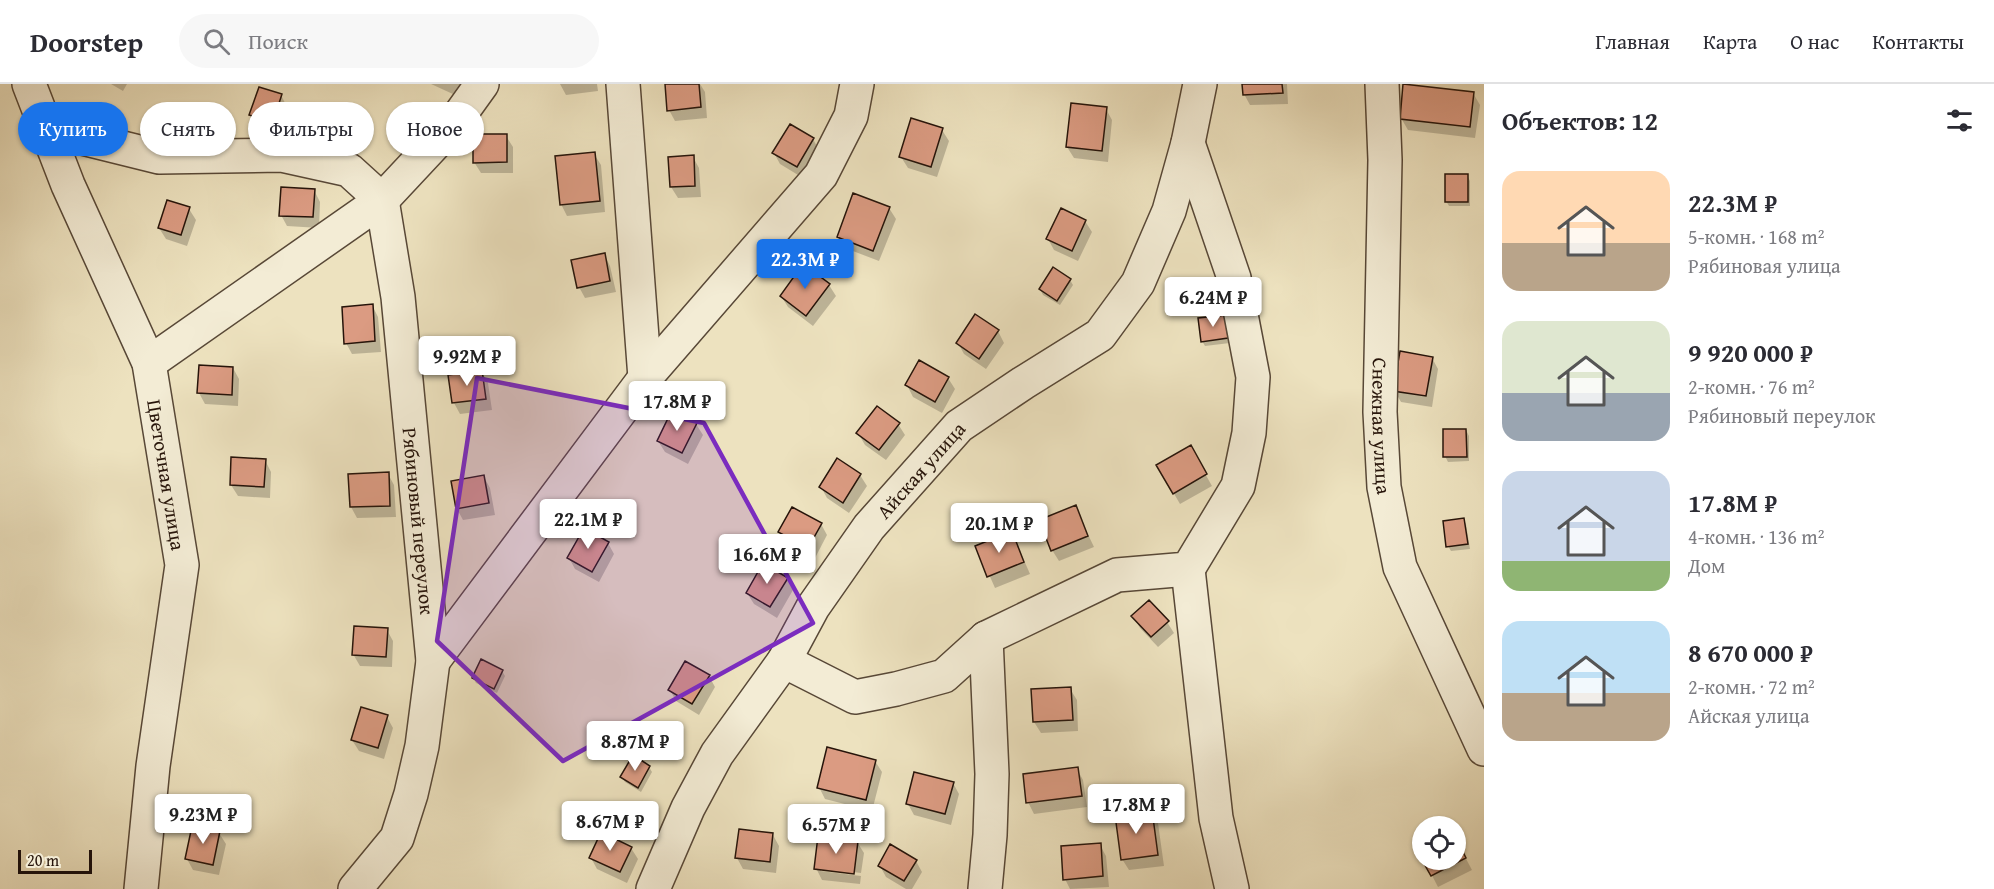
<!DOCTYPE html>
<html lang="ru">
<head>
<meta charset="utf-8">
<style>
  body { margin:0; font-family:"Gentium Book Plus",serif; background:#f7f7f7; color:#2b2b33; height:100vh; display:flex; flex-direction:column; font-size:22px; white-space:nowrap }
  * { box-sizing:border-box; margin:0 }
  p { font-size:20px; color:#7c7c81 }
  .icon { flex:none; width:33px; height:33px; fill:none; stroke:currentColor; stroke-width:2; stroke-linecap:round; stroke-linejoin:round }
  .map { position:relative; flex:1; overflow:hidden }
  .side { display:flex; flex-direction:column; background:#fff; width:510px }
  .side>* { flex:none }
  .hud { position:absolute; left:18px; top:18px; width:570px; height:54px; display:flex; gap:12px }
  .controls { position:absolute; left:1412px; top:732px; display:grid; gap:12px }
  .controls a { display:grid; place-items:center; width:54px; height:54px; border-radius:50%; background:#fff; box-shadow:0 2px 4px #0004; font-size:30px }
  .scale { position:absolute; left:18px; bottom:15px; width:74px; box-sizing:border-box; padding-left:6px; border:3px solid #26140a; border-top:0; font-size:16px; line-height:21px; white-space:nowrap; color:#26140a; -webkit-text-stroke:4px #f3ecd5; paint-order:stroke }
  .price { position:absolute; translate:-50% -51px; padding:0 14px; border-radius:6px; background:#fff; color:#222; font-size:20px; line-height:39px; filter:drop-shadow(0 2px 3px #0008) }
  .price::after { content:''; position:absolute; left:50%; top:36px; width:18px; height:14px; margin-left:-9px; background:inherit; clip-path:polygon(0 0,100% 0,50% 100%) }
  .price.current { background:#1a73e8; color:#fff }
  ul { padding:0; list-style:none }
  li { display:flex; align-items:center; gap:18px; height:150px; padding:0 18px }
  li span { display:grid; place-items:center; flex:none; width:168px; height:120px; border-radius:18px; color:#555 }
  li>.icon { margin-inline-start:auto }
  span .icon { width:72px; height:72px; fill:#fffc; stroke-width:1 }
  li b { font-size:26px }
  h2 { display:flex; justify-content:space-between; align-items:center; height:72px; padding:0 18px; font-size:26px }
  .pill { padding:0 21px; border-radius:27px; background:#fff; box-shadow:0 2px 4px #0004; font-size:21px; line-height:54px }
  .pill.current { background:#1a73e8; color:#fff }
  header { display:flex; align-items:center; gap:36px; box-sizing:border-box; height:84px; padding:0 30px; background:#fff; border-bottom:2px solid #e1e1e2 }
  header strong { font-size:28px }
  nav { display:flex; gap:33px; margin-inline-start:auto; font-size:21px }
  .search { width:420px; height:54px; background:#f7f7f7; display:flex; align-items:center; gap:15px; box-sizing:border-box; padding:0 21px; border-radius:33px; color:#7c7c81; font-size:22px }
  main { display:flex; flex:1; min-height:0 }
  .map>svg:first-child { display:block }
  .shadow { fill:#0003 }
  .building { fill:#db9b82; stroke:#26140a; stroke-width:1.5 }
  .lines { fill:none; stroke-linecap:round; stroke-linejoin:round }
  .minor-casing { stroke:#584837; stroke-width:36 }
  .minor { stroke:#f3ecd5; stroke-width:33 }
  .marked { fill:#7b2cbf; fill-opacity:0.2; stroke:#7b2cbf; stroke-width:4.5; stroke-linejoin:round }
  .labels { text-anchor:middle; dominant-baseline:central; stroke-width:5; stroke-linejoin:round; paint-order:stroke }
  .street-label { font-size:20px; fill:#26140a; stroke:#f3ecd5 }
</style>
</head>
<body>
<header>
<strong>Doorstep</strong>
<div class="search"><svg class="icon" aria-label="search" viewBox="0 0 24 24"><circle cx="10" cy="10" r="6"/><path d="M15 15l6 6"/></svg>Поиск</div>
<nav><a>Главная</a><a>Карта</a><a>О нас</a><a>Контакты</a></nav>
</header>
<main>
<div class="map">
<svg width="1484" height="805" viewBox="0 0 1484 805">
  <rect width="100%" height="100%" fill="#ede2bf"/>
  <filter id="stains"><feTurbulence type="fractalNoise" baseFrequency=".00333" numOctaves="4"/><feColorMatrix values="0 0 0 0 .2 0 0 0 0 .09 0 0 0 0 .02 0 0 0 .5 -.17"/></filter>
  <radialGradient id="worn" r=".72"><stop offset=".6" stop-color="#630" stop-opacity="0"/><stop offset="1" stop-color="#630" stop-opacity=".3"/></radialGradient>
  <!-- shadow -->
  <path class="shadow" d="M111,0H127L123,7Z
    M431,0H461L455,11Z
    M560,0H597L598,7L566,11Z
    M666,0H700L705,8L707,34L675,37L669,26Z
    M1244,0H1287L1288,20L1250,21L1244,10Z
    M1473,9L1480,21L1475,54L1408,46L1401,34Z
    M281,11L287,23L279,49L258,42L251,30Z
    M1106,25L1112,36L1108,78L1074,74L1067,63Z
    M942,46L949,57L937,93L908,84L901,73Z
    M506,52L513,63V89H481L474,78Z
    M813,55L819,66L803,94L780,80L774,69Z
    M594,70L601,81L605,128L567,132L561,120Z
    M693,73L699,84L701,113L678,114L671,103Z
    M1467,91L1470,97V122H1449L1446,117Z
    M314,106L320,118L319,144L287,142L281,131Z
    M889,124L896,135L879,177L845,164L838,152Z
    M189,125L196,136L187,162L166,155L159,144Z
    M1085,137L1092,148L1078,177L1054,166L1048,155Z
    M604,170L610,182L616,208L585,214L579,203Z
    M1053,185L1070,196L1073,201L1060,221L1043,211L1040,205Z
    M829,201L836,212L813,242L788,223L781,212Z
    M372,221L378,233L381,268L352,270L346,259Z
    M1225,233L1230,259L1205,262L1202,257Z
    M998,247L1004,259L986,285L964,270L958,259Z
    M1432,274L1438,285L1432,323L1401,318L1394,306Z
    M233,284L239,295L238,322L205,320L199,309Z
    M482,288L488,299L492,326L460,330L454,319L450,292Z
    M948,294L955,305L942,329L913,313L907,301Z
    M696,340L703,351L688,380L665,368L658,357Z
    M898,340L905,351L886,376L865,361L858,349Z
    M1466,346L1469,352V377L1448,378L1445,372Z
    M1190,363L1212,402L1180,420L1158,382Z
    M265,376L271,388L270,414L238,412L231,401Z
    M388,390L394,401L396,433L357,434L351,423Z
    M860,391L867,402L849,429L827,414L821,403Z
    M484,393L490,404L495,431L463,436L457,425Z
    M1075,423L1094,463L1059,477L1052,466Z
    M1463,435L1466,440L1470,465L1451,467L1448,462Z
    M821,440L827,451L815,474L786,459L780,448Z
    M1012,449L1030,490L995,504L977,463Z
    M608,459L614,470L599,498L575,485L569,474Z
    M787,495L793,506L777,534L754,520L747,509Z
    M1133,532L1167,538L1174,549L1158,563L1140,544Z
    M387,546L393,557L392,583L360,582L353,570Z
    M502,587L505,592L497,609L476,599L473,594Z
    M709,592L715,603L699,631L676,617L670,606Z
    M1070,605L1077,616L1078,647L1041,649L1034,638L1033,606Z
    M387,633L393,644L384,675L359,667L352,656Z
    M875,677L882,688L872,727L825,715L819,703Z
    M649,683L652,688L641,708L625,698L622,693Z
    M1077,685L1083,696L1087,723L1034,730L1028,718Z
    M953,699L959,710L951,741L914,731L908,720Z
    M1152,728L1158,739L1164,782L1129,786L1122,775Z
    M219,749L226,760L219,791L193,786L187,775Z
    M773,751L779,762L776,789L743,785L737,774Z
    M1455,754L1472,786L1438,803L1424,776H1455Z
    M857,758L864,769L861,789L821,784V787L861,792L860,800L822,796L816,784Z
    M1100,761L1106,772L1109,803L1070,805L1065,795Z
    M1422,761V772L1418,763Z
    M631,764L638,775L627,799L597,785L591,774Z
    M916,777L922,788L912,805H906L886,793L880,782Z"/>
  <!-- building -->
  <path class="building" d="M665,0H699L701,23L667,27Z
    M1242,0H1282L1283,9L1243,11Z
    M1403,0L1474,8L1470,43L1400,35Z
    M259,3L282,10L273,38L249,31Z
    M1071,19L1107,23L1102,67L1066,63Z
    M911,34L943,44L931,83L899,73Z
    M790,40L814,54L797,83L772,69Z
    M473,50H507V78L473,79Z
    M595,68L600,117L560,121L555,72Z
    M694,71L695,102L670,103L668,73Z
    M1445,90H1468V118H1445Z
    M281,103L315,105L313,133L279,132Z
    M853,109L890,123L873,167L837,153Z
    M167,116L190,123L181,151L158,144Z
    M1061,124L1086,136L1072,167L1046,155Z
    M605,169L610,197L577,204L571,176Z
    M803,180L830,200L806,232L780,212Z
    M1053,183L1071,195L1057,217L1039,205Z
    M373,220L375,257L344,260L342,223Z
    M975,230L999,246L979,275L956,259Z
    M1226,231L1228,254L1201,258L1198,234Z
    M1400,267L1433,273L1426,312L1393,307Z
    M919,276L949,293L935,318L905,301Z
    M199,281L233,283L232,311L197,309Z
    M482,286L486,315L452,319L448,291Z
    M877,322L900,339L879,366L856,349Z
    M672,326L697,339L682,369L657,357Z
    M1443,345H1466L1467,373H1443Z
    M1191,361L1207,390L1173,410L1156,381Z
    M231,373L266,375L264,403L230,401Z
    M837,374L861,390L843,419L819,403Z
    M389,388L390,422L350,423L348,390Z
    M484,391L489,419L456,425L451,397Z
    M1076,421L1088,452L1051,467L1039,436Z
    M792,423L822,439L808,464L778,448Z
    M1464,434L1468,460L1446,463L1443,437Z
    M584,444L609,458L592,488L567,474Z
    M1012,447L1024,478L987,493L975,462Z
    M763,479L788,494L770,523L746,509Z
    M1149,516L1169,537L1151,553L1131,532Z
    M354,542L388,544L386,573L352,571Z
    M481,575L503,586L494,605L472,594Z
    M685,577L710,591L692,620L668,606Z
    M1071,603L1073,636L1033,638L1031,605Z
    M361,623L388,631L378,664L351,656Z
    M827,663L876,676L866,716L817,704Z
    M633,671L650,682L638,704L620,693Z
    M1078,683L1082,712L1026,719L1023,690Z
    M914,688L954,698L945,730L906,720Z
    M1152,726L1158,771L1121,776L1115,731Z
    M192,742L220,747L213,781L185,775Z
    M739,745L773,749L770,778L735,774Z
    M601,748L632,763L620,788L589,774Z
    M818,752L858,757L854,790L814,785Z
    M1455,752L1466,774L1431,792L1422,776H1455Z
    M1101,759L1103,792L1063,796L1061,762Z
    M890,760L917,776L904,797L878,782Z"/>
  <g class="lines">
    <defs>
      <g id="minor">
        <path id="s1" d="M29,0L68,101L149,279L182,481L153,682L141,805"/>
        <path d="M623,0L645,294"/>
        <path id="s2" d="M1382,0L1385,76L1380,328L1384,403L1400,483L1484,665"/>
        <path id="s3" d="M46,45L159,73L281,71L349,86L382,116L398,213L433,577L422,662L411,710L397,754L355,805"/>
        <path d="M149,279L382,116L454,39L482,0"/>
        <path d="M1188,485L1216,734L1232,805"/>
        <path d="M433,577L645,294L821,91L851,32L857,0"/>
        <path d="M784,577L855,613L896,605L944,592L986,554L1117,491L1188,485L1238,402L1249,349L1253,293L1234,194L1188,59"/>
        <path id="s4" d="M653,805L688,724L717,670L784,577L813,523L869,443L959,342L1023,299L1100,251L1138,199L1169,127L1188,59L1200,0"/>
        <path d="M985,805L990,751L992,690L986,554"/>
      </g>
    </defs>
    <!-- minor casing -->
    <use href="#minor" class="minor-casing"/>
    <!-- minor -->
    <use href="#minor" class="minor"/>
  </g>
  <!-- marked area -->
  <path class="marked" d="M477,294L704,339L813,539L563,677L437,557Z"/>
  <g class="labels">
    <!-- street labels -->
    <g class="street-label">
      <text stroke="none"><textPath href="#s2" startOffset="342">Снежная улица</textPath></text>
      <text stroke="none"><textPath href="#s4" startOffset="500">Айская улица</textPath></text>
      <text stroke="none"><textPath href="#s1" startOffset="417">Цветочная улица</textPath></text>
      <text stroke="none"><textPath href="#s3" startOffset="676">Рябиновый переулок</textPath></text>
    </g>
  </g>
  <rect width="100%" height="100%" filter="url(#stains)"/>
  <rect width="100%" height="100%" fill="url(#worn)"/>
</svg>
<div class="controls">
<a><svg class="icon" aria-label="locate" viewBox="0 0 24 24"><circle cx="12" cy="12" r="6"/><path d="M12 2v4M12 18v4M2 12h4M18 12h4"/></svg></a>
</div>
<div class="scale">20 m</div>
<b class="price current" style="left:805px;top:206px">22.3M ₽</b>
<b class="price" style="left:1213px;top:244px">6.24M ₽</b>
<b class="price" style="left:467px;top:303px">9.92M ₽</b>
<b class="price" style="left:677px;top:348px">17.8M ₽</b>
<b class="price" style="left:588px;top:466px">22.1M ₽</b>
<b class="price" style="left:999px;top:470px">20.1M ₽</b>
<b class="price" style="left:767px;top:501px">16.6M ₽</b>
<b class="price" style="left:635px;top:688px">8.87M ₽</b>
<b class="price" style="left:1136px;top:751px">17.8M ₽</b>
<b class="price" style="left:203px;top:761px">9.23M ₽</b>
<b class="price" style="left:610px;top:768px">8.67M ₽</b>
<b class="price" style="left:836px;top:771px">6.57M ₽</b>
<div class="hud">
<a class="pill current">Купить</a>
<a class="pill">Снять</a>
<a class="pill">Фильтры</a>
<a class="pill">Новое</a>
</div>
</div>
<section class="side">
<h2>Объектов: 12<svg class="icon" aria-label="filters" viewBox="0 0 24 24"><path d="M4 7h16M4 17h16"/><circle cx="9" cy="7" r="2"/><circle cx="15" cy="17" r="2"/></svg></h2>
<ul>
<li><span style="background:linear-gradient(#ffd9b3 60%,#b9a48a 0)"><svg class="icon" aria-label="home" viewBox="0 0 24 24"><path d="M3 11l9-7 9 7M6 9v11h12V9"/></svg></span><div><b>22.3M ₽</b><p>5-комн. · 168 m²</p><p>Рябиновая улица</p></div></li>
<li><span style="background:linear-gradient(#dfe7d0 60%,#9aa5b1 0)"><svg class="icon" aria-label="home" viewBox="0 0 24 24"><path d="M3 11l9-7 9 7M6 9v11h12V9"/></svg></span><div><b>9 920 000 ₽</b><p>2-комн. · 76 m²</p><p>Рябиновый переулок</p></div></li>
<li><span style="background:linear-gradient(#c9d6e8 75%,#8fb573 0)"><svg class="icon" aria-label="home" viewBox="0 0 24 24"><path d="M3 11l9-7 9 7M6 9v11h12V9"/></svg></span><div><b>17.8M ₽</b><p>4-комн. · 136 m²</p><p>Дом</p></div></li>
<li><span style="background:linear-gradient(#bfe0f5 60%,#b9a48a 0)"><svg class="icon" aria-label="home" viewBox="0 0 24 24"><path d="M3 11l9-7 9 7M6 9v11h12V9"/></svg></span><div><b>8 670 000 ₽</b><p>2-комн. · 72 m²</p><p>Айская улица</p></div></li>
</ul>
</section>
</main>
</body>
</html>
